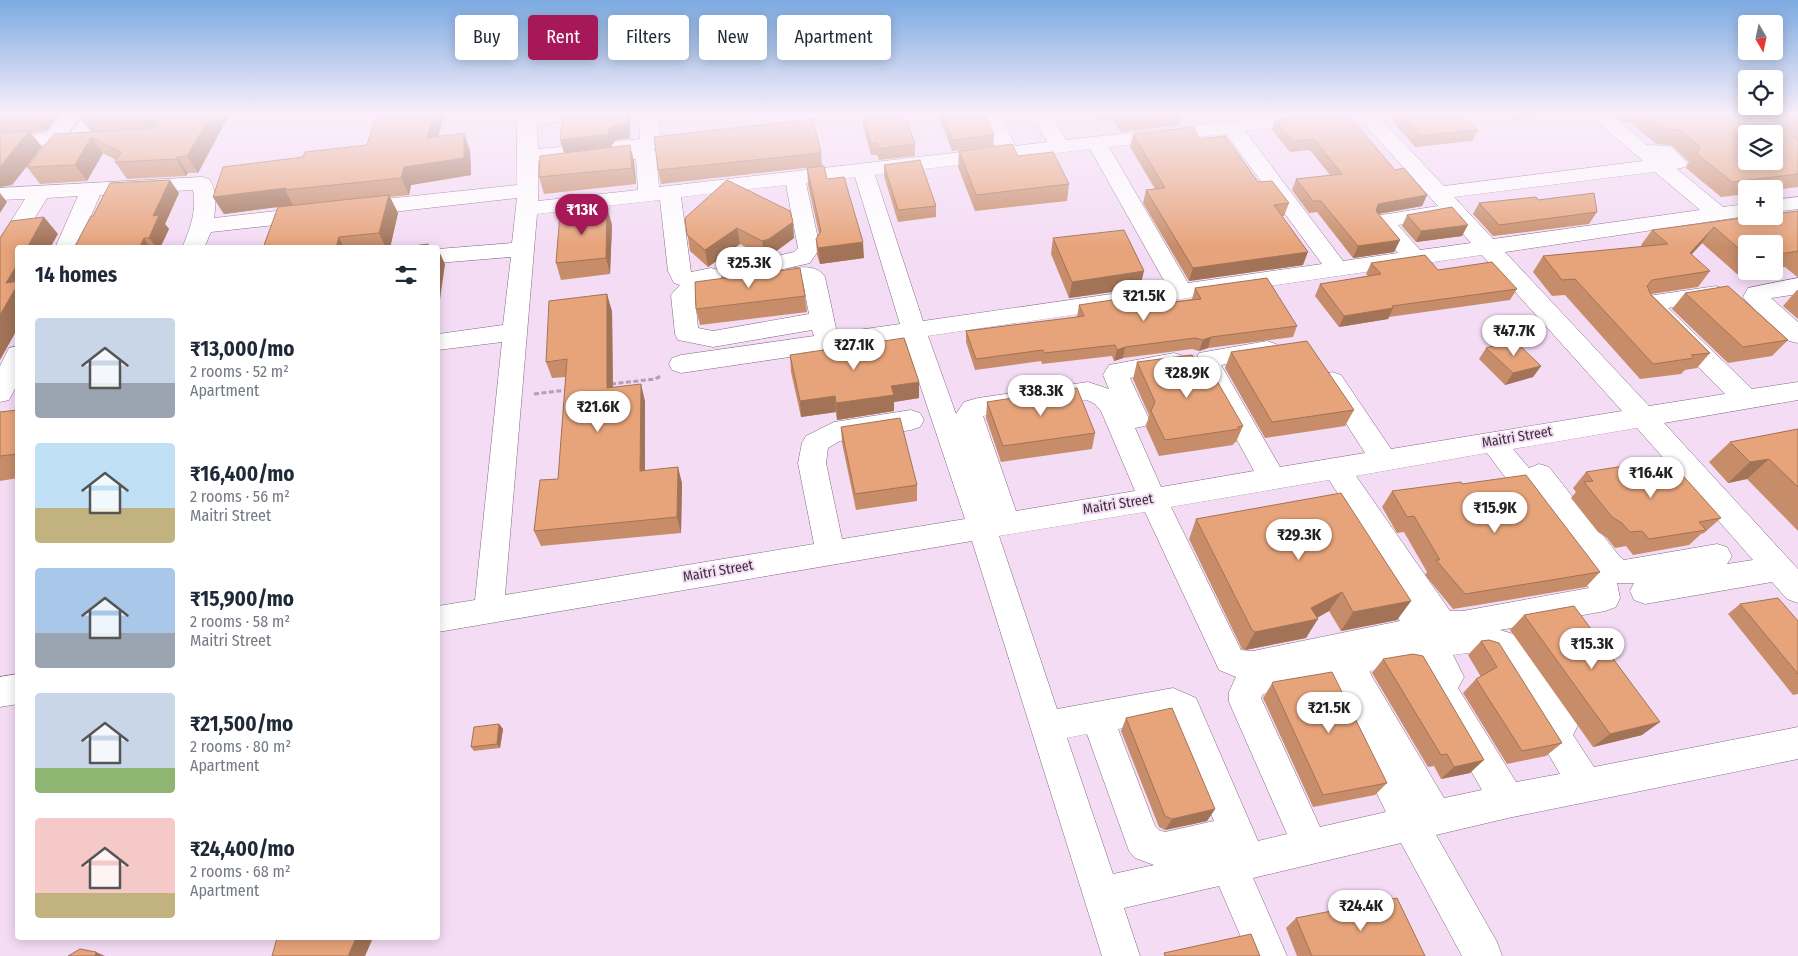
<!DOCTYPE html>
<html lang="en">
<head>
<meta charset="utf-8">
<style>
  body { margin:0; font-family:"Fira Sans Condensed",sans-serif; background:#f2f2f3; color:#1f2937; height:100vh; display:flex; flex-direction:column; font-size:19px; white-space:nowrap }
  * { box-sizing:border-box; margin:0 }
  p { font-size:16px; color:#747a83 }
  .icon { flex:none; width:28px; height:28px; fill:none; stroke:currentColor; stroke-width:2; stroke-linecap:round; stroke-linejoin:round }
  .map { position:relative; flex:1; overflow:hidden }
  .details { position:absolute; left:15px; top:245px; width:425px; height:695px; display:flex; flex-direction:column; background:#fff; border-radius:5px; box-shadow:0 2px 12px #0003 }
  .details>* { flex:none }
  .hud { position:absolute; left:455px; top:15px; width:475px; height:45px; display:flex; gap:10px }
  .needle { width:32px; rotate:171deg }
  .fabs { position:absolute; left:1738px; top:15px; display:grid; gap:10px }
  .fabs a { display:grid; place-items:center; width:45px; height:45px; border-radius:5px; background:#fff; box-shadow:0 2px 12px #0003; font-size:25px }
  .price { position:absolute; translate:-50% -42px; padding:0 11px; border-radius:18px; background:#fff; color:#222; font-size:16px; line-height:32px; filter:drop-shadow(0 1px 2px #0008) }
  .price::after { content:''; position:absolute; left:50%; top:30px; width:15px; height:11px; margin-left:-8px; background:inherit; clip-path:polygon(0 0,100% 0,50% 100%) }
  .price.active { background:#a71858; color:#fff }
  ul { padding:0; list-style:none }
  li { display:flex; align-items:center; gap:15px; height:125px; padding:0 20px }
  li span { display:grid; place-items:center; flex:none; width:140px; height:100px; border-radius:5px; color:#555 }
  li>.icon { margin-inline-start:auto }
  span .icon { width:60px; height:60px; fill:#fffc; stroke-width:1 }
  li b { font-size:21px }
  h2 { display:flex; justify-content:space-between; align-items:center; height:60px; padding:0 20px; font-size:21px }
  .tag { padding:0 18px; border-radius:5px; background:#fff; box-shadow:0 2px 12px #0003; font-size:18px; line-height:45px }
  .tag.active { background:#a71858; color:#fff }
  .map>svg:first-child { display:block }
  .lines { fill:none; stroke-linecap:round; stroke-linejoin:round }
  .minor-casing { stroke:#806a81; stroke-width:1 }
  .path { stroke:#b3a0b4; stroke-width:3; stroke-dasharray:5 2.5; stroke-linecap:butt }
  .minor { fill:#fff; fill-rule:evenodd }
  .wall { fill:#c78d6a }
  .shaded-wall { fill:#a27356 }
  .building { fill:#e7a47b; stroke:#a27356; fill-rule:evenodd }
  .labels { text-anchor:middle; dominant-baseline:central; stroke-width:4; stroke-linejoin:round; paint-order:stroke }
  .street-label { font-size:14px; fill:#3b313b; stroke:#f4dcf5 }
</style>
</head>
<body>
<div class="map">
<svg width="1798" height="956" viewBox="0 0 1798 956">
  <rect width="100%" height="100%" fill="#f4dcf5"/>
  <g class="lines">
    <defs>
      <path id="minor" d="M64,113L83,114L60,143L0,149V137L47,133Z
        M86,113H106L88,136L104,138L107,142L104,146C92,149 77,150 65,147L62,143Z
        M517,113H599L596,117L589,119L537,124L538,149L640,139L639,113H659L660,144L654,149L656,152L659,187L996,148L980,113H1000L1015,146L1047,142L1031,113H1051L1066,140L1303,113H1375L1444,186L1643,161L1587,113H1609L1647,145L1670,146L1688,163L1685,167L1677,169L1723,207L1746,204L1747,216L1505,252L1649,406L1725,394L1641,309L1637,303L1641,297L1716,286L1724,289L1728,294L1724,299L1668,308L1752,389L1798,382V400L1664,423L1798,569V603L1787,599L1772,582L1645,604L1634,600L1630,591L1634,583H1617L1620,598L1616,607L1605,611L1500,630L1520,636L1573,714L1578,725L1573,735L1594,767L1798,727V759L1508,818L1436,835L1497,942L1502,956H1462L1401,843L1253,878L1287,956H1249L1219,886L1124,908L1140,956H1102L972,541L438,632V606L475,600L502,342L438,350V334L503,325L511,257L438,263V249L512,243L517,198L357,216L349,214L346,209L349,204L357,202L517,185ZM1358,117L1438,206L1375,216L1372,221L1398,253L1343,261L1245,131ZM1226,134L1322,264L1188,283L1109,147ZM1090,149L1167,286L923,321L875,175ZM587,156L586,158L589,162L596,164L636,159L638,190L538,201V161ZM1655,172L1700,210L1493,239L1454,197ZM855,177L900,324L837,333L825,277C815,261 791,269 775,271L810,263L820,248L806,183ZM786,185L798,248L794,252L760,260L757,265L760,270L767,272L721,278L722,275L719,270L711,268L691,272L681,197ZM660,200L668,271L674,283L680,285L671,295L675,334L678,340L713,347L812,330L814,336L681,355L672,358L669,364L672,370L681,373L905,340L965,519L842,539L826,463L828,448L840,441L911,430L920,427L924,420L920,413L911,410L834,422L806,436L802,443L798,463L814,544L505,595L537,214ZM1448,217L1471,243L1420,250L1398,225ZM1482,255L1622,411L1391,449L1341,375L1332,372L1323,375L1319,381L1365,453L1280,467L1221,365L1276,356L1279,350L1276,344L1267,341L1199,353L1195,363L1254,471L1161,487L1135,428L1145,426L1149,419L1130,378L1183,368L1186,362L1183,356L1174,353L1109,365L1103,375L1109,389L1088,382L978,398L964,402L956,414L928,336ZM803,282L809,314L713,331L698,328L695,297ZM1087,400L1095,404L1101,411L1135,491L1016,511L983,416ZM1637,428L1753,560L1727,564L1732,556L1727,547L1717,544L1624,560L1620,557L1549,467L1539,464L1529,468L1513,449ZM1487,453L1532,513L1542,516L1552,512L1569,534L1563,537L1558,545L1589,588L1463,611H1450L1356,476ZM1329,480L1384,564L1377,566L1372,575L1400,621L1253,651L1241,650L1171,507ZM1145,512L1219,670L1236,677L1229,692V702L1287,834L1258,841L1196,698L1173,688L1057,709L999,536ZM1477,652C1492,653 1492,670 1501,679C1504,682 1509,683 1513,684L1516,683L1528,702L1524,712L1560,774L1516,782L1458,688L1464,677L1453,655ZM1402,666L1412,668L1482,790L1444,798L1371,675L1370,671ZM1323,684L1386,812L1320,827L1261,698L1263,694ZM1170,718L1214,821L1165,832L1159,830L1155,826L1118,729ZM1087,734L1129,851L1135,858L1154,865L1113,874L1067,738Z
        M202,177L209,179C217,190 216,205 214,218L312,207L320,209L323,214L320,219L312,221L211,232L204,248H182C190,229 197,211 193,190L100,195L77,248H55L78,196L47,198L8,262L0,264V239L25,199L0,200V188Z
        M1798,197V209L1774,212V200Z
        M1798,278V294L1771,298L1798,322V343L1789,341L1747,302L1743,297L1748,288Z
        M18,346V383L9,400L0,402V366L9,348Z
        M18,674V704L0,707V677Z"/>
    </defs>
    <!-- minor casing -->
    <use href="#minor" class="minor-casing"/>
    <!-- path -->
    <path class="path" d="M611,384L655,379L661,376
      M534,394L567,390"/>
    <!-- minor -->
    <use href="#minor" class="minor"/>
  </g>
  <!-- wall -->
  <path class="wall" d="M0,113H74L58,117L46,131L31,133L42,147L12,185L0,187Z
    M79,113H163L152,129L153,128L165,113H230L198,173H188L186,176L127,179L115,162L116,160L103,153L87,181L40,184L27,167L60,134L91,132L80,118L83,114Z
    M563,113H630V138L616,140L612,145V147L634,161L636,184L544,194L539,177L564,153L560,140Z
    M938,113H984L994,135L993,146L952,151L938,115Z
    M1065,113H1091V114L1066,116Z
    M1091,113H1183L1180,125L1121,132L1112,119L1095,121Z
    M1258,113H1288L1261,116Z
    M1392,113H1461L1478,130L1472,141L1415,147L1390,118Z
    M1505,113H1558L1557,115L1512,120Z
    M1612,113H1798V187L1774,190V189H1746V194L1721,197L1686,168L1689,162L1671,145L1656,144L1630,122L1624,123Z
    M863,116L915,144V156L879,160L877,155H871L863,127Z
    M1275,119L1395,170L1427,195L1422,206L1378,214L1400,240L1394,252L1353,258L1317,212L1309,213L1292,190L1296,179L1330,175L1310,150L1290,152L1272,130Z
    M1133,134L1200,139L1258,182L1289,203L1284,216H1282L1303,265L1189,281L1143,203L1146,190L1155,189L1130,147Z
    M438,136L470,150L471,175L411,185L409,195L390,197L398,213L390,248H263L278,207L224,214L213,197L303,157L367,145Z
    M959,151L1018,156L1069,184L1067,201L975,211L958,167Z
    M821,153L822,166L661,184L658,170Z
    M884,165L936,206V217L898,222L884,176Z
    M807,168L827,179L864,258L820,264L817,255L816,239L819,234L808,185Z
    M179,193L165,224L169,229L160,248H74Z
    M1479,203L1597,212L1589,224L1493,236L1473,214Z
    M607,208L612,225L610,274L561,280L556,263Z
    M1798,211V277L1796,276L1785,267L1774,268V244H1746V271H1754L1737,274L1702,243L1691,255L1710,271L1698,287L1651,294L1710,353L1697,368L1685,370L1681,374L1640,379L1565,295L1552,296L1533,272L1543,256L1643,247L1641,245L1652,230Z
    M1407,215L1462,236L1416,242L1402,226Z
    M685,218L794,238L771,255L765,257L740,244L708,267L690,251Z
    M1053,238L1140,288L1069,298L1051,254Z
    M1371,263L1438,270L1517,289L1510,300L1389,317L1388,319L1339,327L1315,296L1320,284L1368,276L1366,274Z
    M1195,288L1297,326L1293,337L1208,348L1199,351L1192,349L1123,358L1114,361L1112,356L1042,364L1041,361L975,370L966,342V331L1077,317L1079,305L1156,304L1192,299Z
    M1797,290H1798V319L1783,306Z
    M1685,293L1788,340L1772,356L1728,363L1672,309Z
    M805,296L807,312L700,325L696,309Z
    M612,311L613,388L645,401V470L682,483L681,533L541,546L534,531L558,479L566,377L552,378L546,362Z
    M1486,348L1541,366L1533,377L1505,385L1479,359Z
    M1231,352L1354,410L1345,426L1265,438L1225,368Z
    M790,355L919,398L894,402V411L837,420L836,412L801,417L791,372Z
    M1137,362L1207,378L1243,426L1236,442L1234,443L1233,445L1159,456L1146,427L1149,415L1133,379Z
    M987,402L1095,433L1092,449L1001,462L986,418Z
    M18,410V478L0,481V412Z
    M841,427L917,485V501L856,510L842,443Z
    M1798,429V531L1747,479L1728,483L1709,462L1730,442Z
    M1586,472L1721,518L1704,533L1701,534L1689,545L1633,555L1626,546L1615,548L1607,538L1598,532L1571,498L1576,492L1573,488Z
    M1462,484L1600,572L1586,587L1453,609L1425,575L1427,572L1404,532L1397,533L1382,507L1392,491Z
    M1196,519L1411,601L1397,620L1341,631L1329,611L1317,618L1306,638L1245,650L1242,649L1189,539Z
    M1740,604L1798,621V694L1793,695L1728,614Z
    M1524,615L1642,735L1593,747L1510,630Z
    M1481,641L1562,743L1546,756L1507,764L1463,693L1476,679L1481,677L1468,655Z
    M1383,659L1470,773L1441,779L1434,766L1428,767L1372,673Z
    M1273,682L1387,783L1375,795L1313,807L1263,698Z
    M1126,718L1215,809L1207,821L1165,830L1159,827L1121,731Z
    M499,724L503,729L500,748L474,751L471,747Z
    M1296,918L1425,956H1297L1286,928Z"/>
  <!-- shaded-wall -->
  <path class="shaded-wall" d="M36,113H74L58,117L46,131L34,115Z
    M141,113H163L150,131L139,115Z
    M212,113H230L198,173L187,156Z
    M433,113H444L434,155L427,138Z
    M627,113H630V138L616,140L612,145V148L565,154L560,140L608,130Z
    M29,131L42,147L12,185L0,187V167Z
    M464,133L470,150L471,175L411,185L409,195L401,178L404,167Z
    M91,137L103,153L87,181L75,165Z
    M630,145L634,161L636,184L632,168Z
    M177,157L188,173L186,176L176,159Z
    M170,180L179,193L165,224L169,229L160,248H157L149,238L153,216Z
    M286,188L285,190L293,205L224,214L213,197Z
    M0,193L7,202L0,213Z
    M389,195L398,213L390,248H386L379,233Z
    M1427,195L1422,206L1373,215L1378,204Z
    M607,208L612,225L610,274L606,258Z
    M44,217L58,234L50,248H27Z
    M793,222L794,238L771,255L765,257L762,241Z
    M1468,225L1462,236L1416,242L1421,231Z
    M1714,227L1702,243L1678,269L1690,253Z
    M737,228L740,244L708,267L705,250Z
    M339,237L344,248H336Z
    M144,238L150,248H139Z
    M1400,240L1394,252L1353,258L1358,246Z
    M863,242L864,258L820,264L818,248Z
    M438,249L445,264L438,314Z
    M1308,252L1303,265L1189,281L1193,268Z
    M18,263V328L0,360V315L6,283Z
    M1144,271L1140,288L1069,298L1072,282Z
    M607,294L612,311L613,404L607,388Z
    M1393,308L1388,319L1339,327L1344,316Z
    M1211,337L1208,348L1199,351L1203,340Z
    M1125,347L1123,358L1114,361L1117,350Z
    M1541,366L1533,377L1505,385L1513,373Z
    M919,382V398L894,402V411L837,420L836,403L891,386Z
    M641,384L645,401V487L640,471Z
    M835,396L836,412L801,417L800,401Z
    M1769,459L1747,479L1728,483L1750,462Z
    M678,467L682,483L681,533L677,517Z
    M1342,592L1329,611L1311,621L1318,619L1306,638L1245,650L1255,632L1311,608Z
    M1411,601L1397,620L1341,631L1353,612Z
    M1660,722L1642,735L1593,747L1610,734Z
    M499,724L503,729L500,748L497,744Z
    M1484,760L1470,773L1441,779L1454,767Z
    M1215,809L1207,821L1165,830L1172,819Z
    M356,938H373L365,956H348Z
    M96,952L105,956H95Z"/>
  <!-- building -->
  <path class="building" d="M0,113H36L34,115L0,118Z
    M84,113H141L139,115L80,118Z
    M165,113H212L187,156L177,157L176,159L115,162L121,152L91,137L75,165L27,167L55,133L60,134L153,128Z
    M377,113H433L427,138L464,133V158L404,167L401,178L285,190L286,188L213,197L223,167L303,157L305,152L367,145Z
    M563,113H627V124L612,126L608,130V134L560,140Z
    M894,113H904L915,144L879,149L877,143L871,144L863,116Z
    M942,113H984L994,135L953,140Z
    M1122,113H1150L1124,116Z
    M1323,113H1341L1345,117L1349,116L1395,170L1404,168L1427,195L1378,204L1376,211L1400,240L1358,246L1321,201H1313L1296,179L1342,174L1314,139L1293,141L1275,119Z
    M1400,113H1461L1478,130L1420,136Z
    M1645,113H1760L1771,121H1783L1784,130L1798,140V174L1732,182L1697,154L1700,147L1681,130L1666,129ZM1746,134H1774V161H1746Z
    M1791,113H1798V117Z
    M813,119L821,153L658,170L654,137Z
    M1193,127L1200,139L1225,136L1258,182L1272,181L1289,203L1274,205L1308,252L1193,268L1146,190L1165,188L1133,134Z
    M29,131L0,167V133Z
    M1012,144L1018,156L1053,152L1069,184L976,195L959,151Z
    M630,145L632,168L539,177L540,156Z
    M920,160L936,206L898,210L884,165Z
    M824,166L827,179L844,177L863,242L818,248L816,239L821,231L807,168Z
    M170,180L153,216L159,215L149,238H144L139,248H74L91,216H93L110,183Z
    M727,180L790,211L793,222L769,239L762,241L737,228L705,250L687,235L685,218Z
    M1594,193L1597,212L1499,225L1479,203L1536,197L1538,200Z
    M389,195L379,233L339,237L336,248H263L278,207Z
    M1452,207L1468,225L1421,231L1407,215Z
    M607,208L606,258L556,263L560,213Z
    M1798,211V251L1774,255V244H1746V255L1714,227L1690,253L1710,271L1652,280L1647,286L1651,295L1710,353L1691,355L1694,358L1653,364L1575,279L1562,280L1543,256L1668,244L1652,230L1757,216H1774V214Z
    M44,217L27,248H18V263L6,283L18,281V284L0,315V238L11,221Z
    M1124,230L1144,271L1072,282L1053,238Z
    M428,244L430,247L436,246V248H399Z
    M1425,255L1438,270L1492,262L1517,289L1392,306L1393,308L1344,316L1320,284L1381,274L1371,263Z
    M800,268L805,296L696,309L695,282Z
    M1267,278L1297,326L1211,337L1203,340L1195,338L1125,347L1117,350L1115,345L1044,353L1043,350L976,359L966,331L1084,316L1079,305L1152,294L1156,304L1201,299L1195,288Z
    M1728,286L1788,340L1743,347L1685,293Z
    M607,294V388L641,384L640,471L678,467L677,517L534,531L540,480L558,479L567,359L546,362L549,301Z
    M904,338L919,382L891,386L894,395L836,403L835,396L800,401L790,355Z
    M1514,340L1541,366L1513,373L1486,348Z
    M1307,341L1354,410L1272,422L1231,352Z
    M1192,355L1207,378L1217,381L1243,426L1238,427L1239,429L1165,440L1151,411L1155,402L1137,362Z
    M1077,388L1095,433L1003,446L987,402Z
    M18,410V454L0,456V412Z
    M900,418L917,485L855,494L841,427Z
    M1798,429V487L1769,459L1750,462L1730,442Z
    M1668,459L1721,518L1699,522L1706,530L1649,539L1642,531L1630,532L1622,523L1612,517L1584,482L1593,481L1586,472Z
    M1526,475L1600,572L1465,594L1436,560H1440L1414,516L1407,517L1392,491L1461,482L1462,484Z
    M1341,493L1411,601L1353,612L1342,592L1311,608L1318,619L1255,632L1252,630L1196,519Z
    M1778,598L1798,621V674L1740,604Z
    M1574,606L1660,722L1610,734L1524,615Z
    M1489,640L1499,643L1562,743L1522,751L1476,679L1497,667L1481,641Z
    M1413,654L1423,656L1484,760L1454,767L1447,754L1441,755L1383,659Z
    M1332,672L1387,783L1323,795L1272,684L1273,682Z
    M1172,708L1215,809L1172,819L1165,816L1126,718Z
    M499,724L497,744L471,747L474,727Z
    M1397,898L1425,956H1312L1296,918Z
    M1251,934L1260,956H1165L1164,953Z
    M277,938H356L348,956H272Z
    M80,949L96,952L95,956H68Z"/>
  <!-- sky -->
  <linearGradient id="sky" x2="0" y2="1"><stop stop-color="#7caae1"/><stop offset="0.46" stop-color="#faeffa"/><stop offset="1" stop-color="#faeffa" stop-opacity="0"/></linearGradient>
  <rect width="1798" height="247" fill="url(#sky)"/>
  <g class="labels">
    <!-- street labels -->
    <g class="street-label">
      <text transform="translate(1517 437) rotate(-10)">Maitri Street</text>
      <text transform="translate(1118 504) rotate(-9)">Maitri Street</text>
      <text transform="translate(718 571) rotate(-10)">Maitri Street</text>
    </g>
  </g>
</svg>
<div class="fabs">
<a><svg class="needle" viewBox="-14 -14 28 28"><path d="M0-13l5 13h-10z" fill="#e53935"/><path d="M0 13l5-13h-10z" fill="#747a83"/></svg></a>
<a><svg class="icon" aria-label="locate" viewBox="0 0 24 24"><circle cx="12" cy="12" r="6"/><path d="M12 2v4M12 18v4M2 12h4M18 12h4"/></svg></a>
<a><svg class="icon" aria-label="layers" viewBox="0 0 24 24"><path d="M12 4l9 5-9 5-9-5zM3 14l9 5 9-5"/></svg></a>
<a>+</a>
<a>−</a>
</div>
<b class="price active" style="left:582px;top:236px">₹13K</b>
<b class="price" style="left:749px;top:289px">₹25.3K</b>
<b class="price" style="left:1144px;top:322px">₹21.5K</b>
<b class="price" style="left:1514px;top:357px">₹47.7K</b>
<b class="price" style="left:854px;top:371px">₹27.1K</b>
<b class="price" style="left:1187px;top:399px">₹28.9K</b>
<b class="price" style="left:1041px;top:417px">₹38.3K</b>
<b class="price" style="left:598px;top:433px">₹21.6K</b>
<b class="price" style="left:1651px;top:499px">₹16.4K</b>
<b class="price" style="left:1495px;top:534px">₹15.9K</b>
<b class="price" style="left:1299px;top:561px">₹29.3K</b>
<b class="price" style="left:1592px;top:670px">₹15.3K</b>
<b class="price" style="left:1329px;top:734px">₹21.5K</b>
<b class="price" style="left:1361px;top:932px">₹24.4K</b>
<div class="hud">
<a class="tag">Buy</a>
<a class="tag active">Rent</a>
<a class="tag">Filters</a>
<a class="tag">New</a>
<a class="tag">Apartment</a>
</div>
<section class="details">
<h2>14 homes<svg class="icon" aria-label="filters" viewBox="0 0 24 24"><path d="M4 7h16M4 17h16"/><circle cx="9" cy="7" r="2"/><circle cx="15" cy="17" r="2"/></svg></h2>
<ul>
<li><span style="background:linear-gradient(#c9d6e8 65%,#9aa5b1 0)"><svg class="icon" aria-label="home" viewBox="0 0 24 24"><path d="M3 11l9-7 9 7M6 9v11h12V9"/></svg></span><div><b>₹13,000/mo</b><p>2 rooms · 52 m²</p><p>Apartment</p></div></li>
<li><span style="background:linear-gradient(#bfe0f5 65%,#c2b280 0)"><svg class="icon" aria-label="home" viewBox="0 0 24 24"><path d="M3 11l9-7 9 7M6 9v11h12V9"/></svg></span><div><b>₹16,400/mo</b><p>2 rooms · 56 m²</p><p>Maitri Street</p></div></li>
<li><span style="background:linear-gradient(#a9c7e8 65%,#9aa5b1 0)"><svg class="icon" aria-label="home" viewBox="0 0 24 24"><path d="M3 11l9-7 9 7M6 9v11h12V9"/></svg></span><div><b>₹15,900/mo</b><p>2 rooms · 58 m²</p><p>Maitri Street</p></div></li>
<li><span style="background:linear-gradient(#c9d6e8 75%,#8fb573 0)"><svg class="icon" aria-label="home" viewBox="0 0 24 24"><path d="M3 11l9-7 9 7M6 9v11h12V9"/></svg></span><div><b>₹21,500/mo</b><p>2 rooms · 80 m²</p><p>Apartment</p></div></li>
<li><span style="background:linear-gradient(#f6c9c9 75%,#c2b280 0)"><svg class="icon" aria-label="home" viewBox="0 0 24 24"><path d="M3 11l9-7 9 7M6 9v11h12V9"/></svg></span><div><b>₹24,400/mo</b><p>2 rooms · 68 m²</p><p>Apartment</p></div></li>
</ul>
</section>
</div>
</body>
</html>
